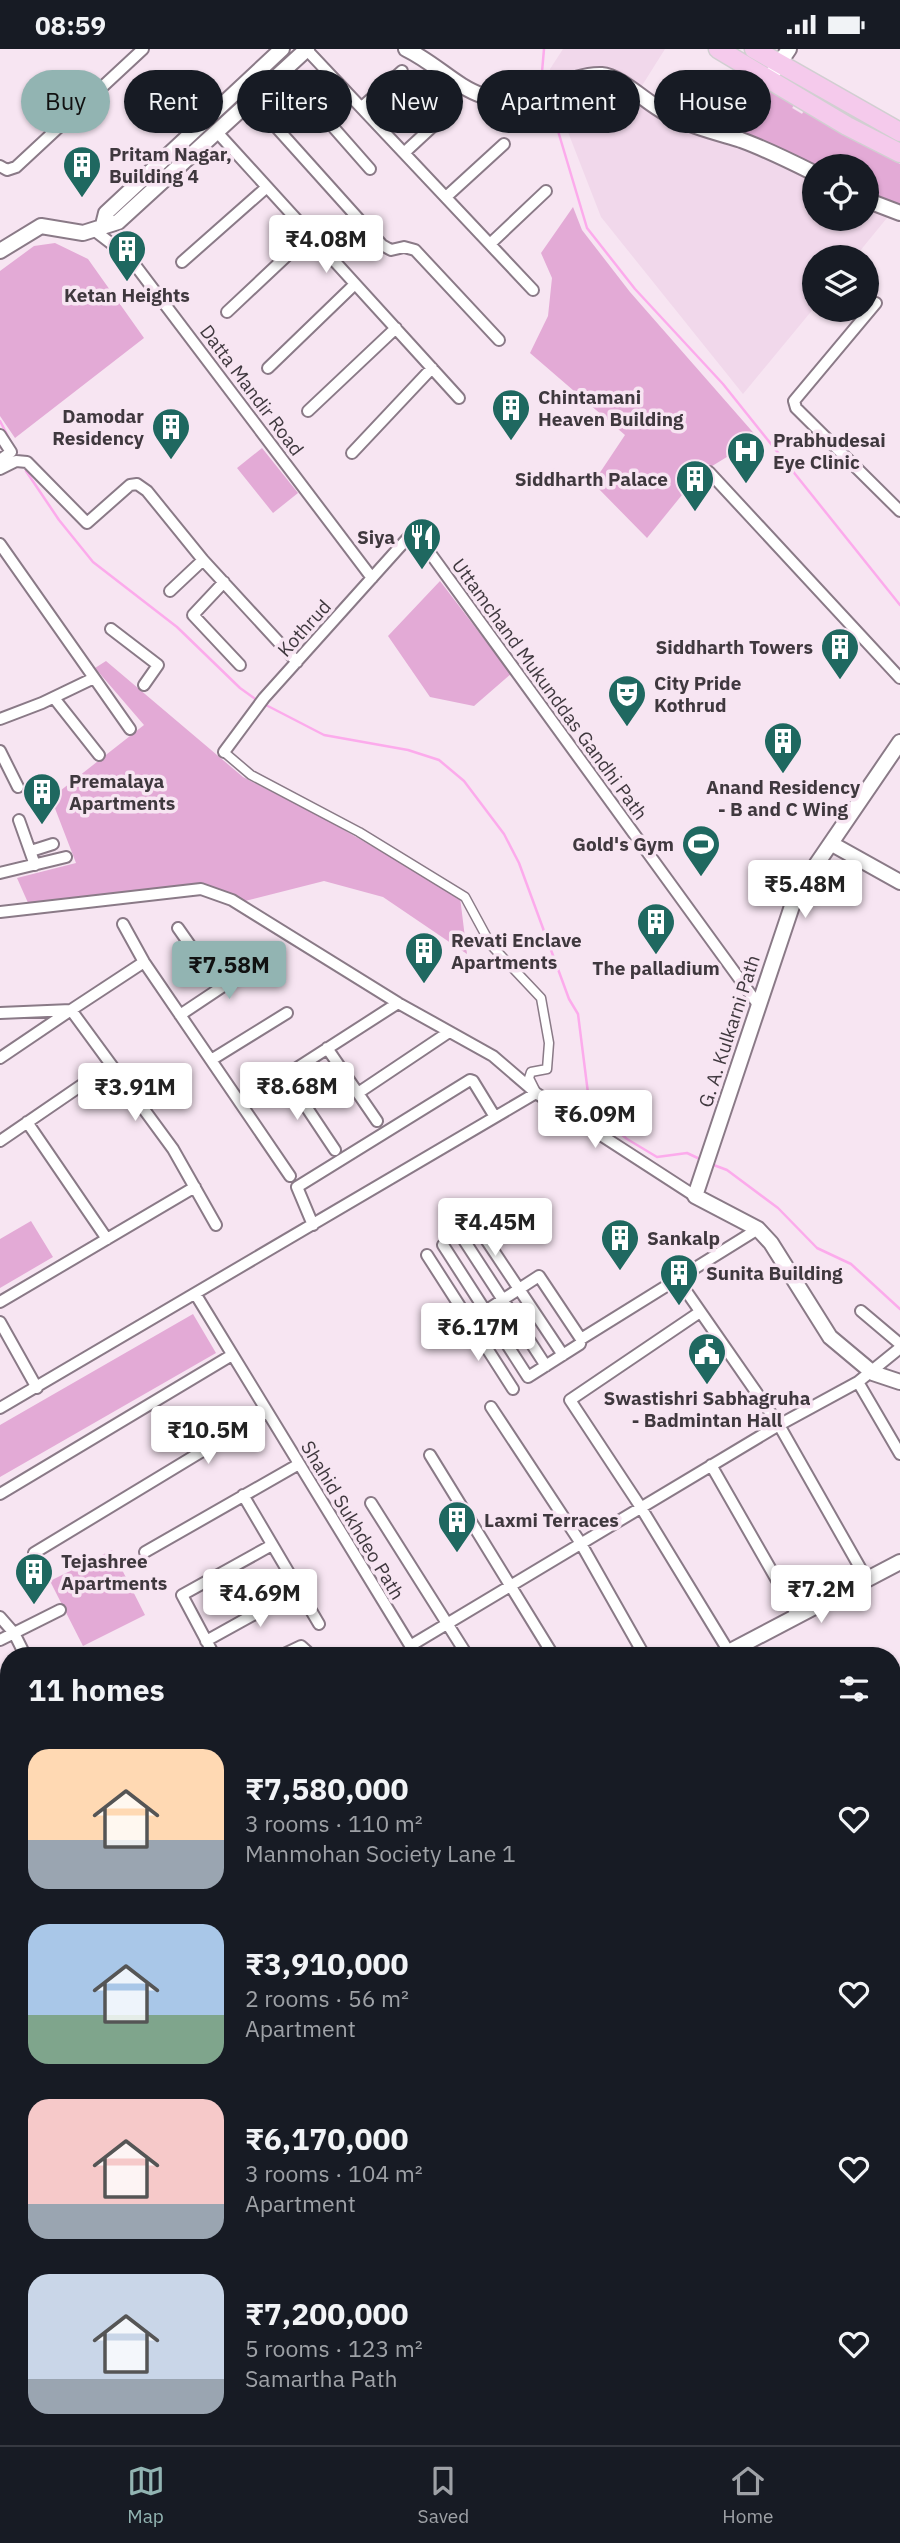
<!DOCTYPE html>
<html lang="en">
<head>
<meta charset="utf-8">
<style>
  body { margin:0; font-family:"IBM Plex Sans",sans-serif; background:#20242c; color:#f1f3f6; height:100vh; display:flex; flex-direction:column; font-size:26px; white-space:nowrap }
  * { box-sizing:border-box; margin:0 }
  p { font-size:23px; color:#9ea1a6 }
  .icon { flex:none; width:38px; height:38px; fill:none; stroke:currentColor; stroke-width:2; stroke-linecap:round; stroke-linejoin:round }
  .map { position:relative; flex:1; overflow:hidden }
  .drawer { position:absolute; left:0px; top:1598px; width:901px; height:800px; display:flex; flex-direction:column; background:#171b24; border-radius:28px 28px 0 0; box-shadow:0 2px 5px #0004 }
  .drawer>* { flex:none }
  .top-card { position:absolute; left:21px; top:21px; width:859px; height:63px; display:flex; gap:14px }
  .fabs { position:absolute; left:802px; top:105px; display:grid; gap:14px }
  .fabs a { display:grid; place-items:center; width:77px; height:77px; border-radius:50%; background:#171b24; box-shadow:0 2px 5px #0004; font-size:35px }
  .price { position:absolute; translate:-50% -60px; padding:0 16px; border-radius:7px; background:#fff; color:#222; font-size:23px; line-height:46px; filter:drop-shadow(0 2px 4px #0008) }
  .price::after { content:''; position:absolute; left:50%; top:42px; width:21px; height:16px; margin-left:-10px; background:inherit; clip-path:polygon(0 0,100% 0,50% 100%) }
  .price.on { background:#92b4b2; color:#111 }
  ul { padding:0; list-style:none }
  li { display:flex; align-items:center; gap:21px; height:175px; padding:0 28px }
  li span { display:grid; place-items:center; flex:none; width:196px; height:140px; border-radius:21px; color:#555 }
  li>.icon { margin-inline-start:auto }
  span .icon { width:84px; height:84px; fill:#fffc; stroke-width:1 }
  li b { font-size:30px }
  h2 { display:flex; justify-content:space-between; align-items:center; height:84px; padding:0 28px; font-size:30px }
  .pill { padding:0 24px; border-radius:32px; background:#171b24; box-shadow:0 2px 5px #0004; font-size:24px; line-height:63px }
  .pill.on { background:#92b4b2; color:#111 }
  .status { display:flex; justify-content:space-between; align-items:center; height:49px; padding:0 35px; background:#171b24; direction:ltr }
  .status svg { height:19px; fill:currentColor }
  .dock { display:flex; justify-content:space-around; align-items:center; height:98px; border-top:2px solid #363941; background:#171b24; font-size:19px; color:#9ea1a6 }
  .dock a { display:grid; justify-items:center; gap:4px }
  .dock .on { color:#92b4b2 }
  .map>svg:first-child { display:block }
  .built { fill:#f1d8eb; fill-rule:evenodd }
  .green { fill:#e3aad6 }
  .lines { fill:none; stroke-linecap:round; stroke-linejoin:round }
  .stream { stroke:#fcabec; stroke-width:2.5 }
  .pedestrian-casing { stroke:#8a7a87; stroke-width:11 }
  .minor-casing { stroke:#8a7a87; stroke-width:14 }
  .tertiary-casing { stroke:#8a7a87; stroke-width:18 }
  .secondary-casing { stroke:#8a7a87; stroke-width:19 }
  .primary-casing { stroke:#d1cfd1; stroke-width:21 }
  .pedestrian { stroke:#fff; stroke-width:8 }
  .minor { stroke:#fff; stroke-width:10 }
  .tertiary { stroke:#fff; stroke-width:14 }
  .secondary { stroke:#fff; stroke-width:16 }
  .primary { stroke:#f5caec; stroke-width:18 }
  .labels { text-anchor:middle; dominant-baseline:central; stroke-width:7; stroke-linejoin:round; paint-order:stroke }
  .poi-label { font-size:19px; font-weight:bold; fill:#3f383e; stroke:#f7e5f2; text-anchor:start }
  .street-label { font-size:19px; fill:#3f383e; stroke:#f7e5f2 }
</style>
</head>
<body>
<div class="status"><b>08:59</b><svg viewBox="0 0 49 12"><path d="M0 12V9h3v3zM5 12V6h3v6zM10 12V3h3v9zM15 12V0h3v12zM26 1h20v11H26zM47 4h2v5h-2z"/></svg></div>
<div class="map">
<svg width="900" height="2396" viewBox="0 0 900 2396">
  <rect width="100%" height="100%" fill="#f7e5f2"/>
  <!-- built -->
  <path class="built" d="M563,0H665L638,43L668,61L707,74L744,27L794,55L793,59L802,64L805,61L900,115V153L855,208H814V259L743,345L601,168L559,60L550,20ZM814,117H866V170H814Z"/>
  <!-- green -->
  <path class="green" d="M744,27L794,56L792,59L802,65L804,62L900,115V157L866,141V117H814L708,75Z
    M573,158L582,181L630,243L758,389L699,425L647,489L593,434L625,386L530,304L548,267L552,229L541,204Z
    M55,194L88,210L144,289L15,389L0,367V222L34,197Z
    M262,399L298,444L273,464L237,419Z
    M440,532L511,625L474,657L430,648L388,587Z
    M106,612L243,728L325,770L460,848L467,905L383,848L324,832L245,852L201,835L29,856L17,829L76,814L51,749L144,676L95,619Z
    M31,1172L53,1208L0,1239V1190Z
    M193,1265L216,1304L0,1428V1376Z
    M112,1501L145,1566L83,1597L50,1532Z"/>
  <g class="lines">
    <!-- stream -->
    <path class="stream" d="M544,0L542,23L545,35
      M547,45L587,179L635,240L723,335L900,556
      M0,372L13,397
      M26,422L59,471L93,513L177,578L240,639L258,652
      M264,655L324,686L408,701L439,711L464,732L504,785L519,814L569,950L578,965L589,1052L597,1065L627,1090L657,1108L687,1104L702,1111
      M711,1115L727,1121L778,1159L817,1199L851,1215L900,1260"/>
    <defs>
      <path id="pedestrian" d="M224,703L251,726L359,783L465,848L491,896L541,949L549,994L547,1020L531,1023L529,1029L535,1041"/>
      <path id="minor" d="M306,0L533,241
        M283,21L370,120
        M250,49L382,196L391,201L404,198L415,201L499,291
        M362,58L402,22
        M216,82L459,349
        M405,103L446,65
        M0,117L7,121L16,118L143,0
        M446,148L504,95
        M95,182L129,208L372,529
        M490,195L546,142
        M182,213L267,138
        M876,254L794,352L796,359L900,462
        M227,263L310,185
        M268,319L355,235
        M308,362L396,279
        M0,386L11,403L0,411
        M352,404L432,319
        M0,420L16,412L27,413L87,474L130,436L137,435L147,442L203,511L297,613
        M709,423L900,629
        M0,495L130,680
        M224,533L193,566L240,616
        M170,542L203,511
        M111,580L158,616L144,636
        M54,649L99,706
        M0,670L42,654L94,629
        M0,702L18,738
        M224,703L264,649L414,482L757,954
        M19,771L35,816
        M31,802L53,795
        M0,824L66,808
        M0,863L201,840L232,851L398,954L493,1007L536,1044L695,1147
        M123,875L144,913L290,1127
        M178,879L220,939
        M0,964L71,961L144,913
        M180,966L261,912
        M327,999L377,1072
        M0,1009L71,961L173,1100L216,1176
        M211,1011L287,964
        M285,1026L335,1101
        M358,1044L449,983
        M241,1055L398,954
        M27,1073L107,1190
        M0,1092L111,1016
        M475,1174L563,1306
        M313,1176L297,1138L470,1031L473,1032L495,1068
        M460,1185L546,1317
        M443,1196L528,1328L580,1295L581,1290
        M427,1206L513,1340
        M686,1242L779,1376L867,1531
        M196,1246L416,1606
        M0,1253L195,1138
        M861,1262L900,1295
        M700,1263L570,1351L640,1457L729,1603
        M470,1272L539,1227L581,1290L758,1180
        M0,1273L37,1339
        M858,1333L900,1405
        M491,1358L580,1493L644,1606
        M0,1359L536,1044
        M430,1406L553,1606
        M711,1416L798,1568
        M0,1445L232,1306
        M243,1446L319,1575
        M371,1454L467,1606
        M145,1503L299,1415
        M34,1504L267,1363
        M0,1568L14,1584L25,1606
        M0,1591L60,1561
        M206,1592L298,1541
        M410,1597L779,1376L858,1333L900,1299
        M214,1606L182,1546L272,1496
        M282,1606L301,1597L311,1606
        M0,1680L9,1700
        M0,1775L9,1771
        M0,1783L9,1800
        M892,1862L900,1857
        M0,1975L9,1993
        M892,1988L900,1986
        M0,2093L9,2088
        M892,2219L894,2222"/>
      <path id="tertiary" d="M406,0C453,23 474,65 535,45C555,38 580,25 602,26C620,27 648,55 666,64C690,77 715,83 741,91C766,100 790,112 814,124
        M768,31L789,0
        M866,151L900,164
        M103,176L106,164L282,0
        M0,202L41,177L83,184L118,173L307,0
        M900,693L803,835L792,857L695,1147L758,1180L771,1194L830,1288L873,1324L900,1333
        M832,795L900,833
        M723,1606L900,1513
        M892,1954L900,1910
        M0,1997L9,1992
        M892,2005L900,2024
        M0,2240L9,2251
        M88,2389V2396"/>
      <path id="secondary" d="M892,2259L900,2258
        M0,2393L33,2389
        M223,2396L320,2389"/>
      <path id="primary" d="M718,0L847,77L900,104
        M754,0L900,83"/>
    </defs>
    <!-- pedestrian casing -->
    <use href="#pedestrian" class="pedestrian-casing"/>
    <!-- minor casing -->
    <use href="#minor" class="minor-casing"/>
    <!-- tertiary casing -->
    <use href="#tertiary" class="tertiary-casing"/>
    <!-- secondary casing -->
    <use href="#secondary" class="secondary-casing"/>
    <!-- primary casing -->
    <use href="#primary" class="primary-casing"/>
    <!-- pedestrian -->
    <use href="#pedestrian" class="pedestrian"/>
    <!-- minor -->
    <use href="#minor" class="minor"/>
    <!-- tertiary -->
    <use href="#tertiary" class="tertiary"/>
    <!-- secondary -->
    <use href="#secondary" class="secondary"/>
    <!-- primary -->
    <use href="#primary" class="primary"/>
  </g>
  <!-- icons -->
  <defs>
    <symbol id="building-pin" viewBox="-11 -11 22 30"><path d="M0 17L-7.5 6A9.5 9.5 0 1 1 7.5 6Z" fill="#1f6860" stroke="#f7e5f2"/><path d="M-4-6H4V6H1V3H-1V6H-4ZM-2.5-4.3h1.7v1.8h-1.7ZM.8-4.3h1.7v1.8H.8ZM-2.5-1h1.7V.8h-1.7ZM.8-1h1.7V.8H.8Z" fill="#fff"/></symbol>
    <symbol id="hospital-pin" viewBox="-11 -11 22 30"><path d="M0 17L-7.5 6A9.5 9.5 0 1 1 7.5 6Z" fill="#1f6860" stroke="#f7e5f2"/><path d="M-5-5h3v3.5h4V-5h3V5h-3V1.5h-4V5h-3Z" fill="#fff"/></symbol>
    <symbol id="restaurant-pin" viewBox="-11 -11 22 30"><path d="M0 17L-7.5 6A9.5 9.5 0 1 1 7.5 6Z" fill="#1f6860" stroke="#f7e5f2"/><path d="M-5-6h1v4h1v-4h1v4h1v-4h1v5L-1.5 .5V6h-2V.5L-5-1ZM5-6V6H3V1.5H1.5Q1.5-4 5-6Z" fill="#fff"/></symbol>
    <symbol id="theatre-pin" viewBox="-11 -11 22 30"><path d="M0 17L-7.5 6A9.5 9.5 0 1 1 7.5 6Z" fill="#1f6860" stroke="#f7e5f2"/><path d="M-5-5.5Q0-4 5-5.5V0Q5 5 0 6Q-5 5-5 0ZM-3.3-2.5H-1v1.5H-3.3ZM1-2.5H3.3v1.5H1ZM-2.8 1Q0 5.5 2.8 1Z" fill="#fff"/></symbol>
    <symbol id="stadium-pin" viewBox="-11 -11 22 30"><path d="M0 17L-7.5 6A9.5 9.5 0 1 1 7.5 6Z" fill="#1f6860" stroke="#f7e5f2"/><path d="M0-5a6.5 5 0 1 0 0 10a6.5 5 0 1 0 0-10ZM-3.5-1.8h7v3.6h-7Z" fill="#fff"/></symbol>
    <symbol id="civic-pin" viewBox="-11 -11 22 30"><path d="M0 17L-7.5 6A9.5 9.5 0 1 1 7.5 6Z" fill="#1f6860" stroke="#f7e5f2"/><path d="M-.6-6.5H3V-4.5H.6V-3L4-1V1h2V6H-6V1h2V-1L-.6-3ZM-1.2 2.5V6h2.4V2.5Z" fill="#fff"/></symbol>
  </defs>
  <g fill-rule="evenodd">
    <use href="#building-pin" x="60" y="94" width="44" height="60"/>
    <use href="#building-pin" x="105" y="178" width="44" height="60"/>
    <use href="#building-pin" x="489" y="337" width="44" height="60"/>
    <use href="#building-pin" x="149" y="356" width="44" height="60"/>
    <use href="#hospital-pin" x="724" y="380" width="44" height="60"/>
    <use href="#building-pin" x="673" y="408" width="44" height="60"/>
    <use href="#restaurant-pin" x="400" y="466" width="44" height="60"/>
    <use href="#building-pin" x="818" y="576" width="44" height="60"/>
    <use href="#theatre-pin" x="605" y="623" width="44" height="60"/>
    <use href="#building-pin" x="761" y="670" width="44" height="60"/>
    <use href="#building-pin" x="20" y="721" width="44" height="60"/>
    <use href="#stadium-pin" x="679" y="773" width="44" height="60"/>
    <use href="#building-pin" x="634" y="851" width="44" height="60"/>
    <use href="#building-pin" x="402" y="880" width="44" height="60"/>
    <use href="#building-pin" x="598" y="1167" width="44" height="60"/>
    <use href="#building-pin" x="657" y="1202" width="44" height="60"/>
    <use href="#civic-pin" x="685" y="1281" width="44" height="60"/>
    <use href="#building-pin" x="435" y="1449" width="44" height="60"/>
    <use href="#building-pin" x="12" y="1501" width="44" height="60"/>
  </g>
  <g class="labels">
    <!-- poi labels -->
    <g class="poi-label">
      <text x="109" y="105">Pritam Nagar,<tspan x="109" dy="22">Building 4</tspan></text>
      <text x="127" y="246" text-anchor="middle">Ketan Heights</text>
      <text x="538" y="348">Chintamani<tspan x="538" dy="22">Heaven Building</tspan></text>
      <text x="144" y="367" text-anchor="end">Damodar<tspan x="144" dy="22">Residency</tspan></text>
      <text x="773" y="391">Prabhudesai<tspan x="773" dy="22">Eye Clinic</tspan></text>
      <text x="668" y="430" text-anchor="end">Siddharth Palace</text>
      <text x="395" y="488" text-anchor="end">Siya</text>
      <text x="813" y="598" text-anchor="end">Siddharth Towers</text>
      <text x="654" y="634">City Pride<tspan x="654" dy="22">Kothrud</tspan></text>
      <text x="69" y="732">Premalaya<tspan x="69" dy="22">Apartments</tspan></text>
      <text x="783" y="738" text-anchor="middle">Anand Residency<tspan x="783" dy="22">- B and C Wing</tspan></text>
      <text x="674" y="795" text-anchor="end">Gold's Gym</text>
      <text x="451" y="891">Revati Enclave<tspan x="451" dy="22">Apartments</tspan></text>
      <text x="656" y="919" text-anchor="middle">The palladium</text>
      <text x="647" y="1189">Sankalp</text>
      <text x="706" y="1224">Sunita Building</text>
      <text x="707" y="1349" text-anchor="middle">Swastishri Sabhagruha<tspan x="707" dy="22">- Badmintan Hall</tspan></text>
      <text x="484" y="1471">Laxmi Terraces</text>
      <text x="61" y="1512">Tejashree<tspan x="61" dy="22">Apartments</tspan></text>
    </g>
    <!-- street labels -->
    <g class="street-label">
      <text transform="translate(252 341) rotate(53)">Datta Mandir Road</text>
      <text transform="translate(304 579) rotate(-48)">Kothrud</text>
      <text transform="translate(550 640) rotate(54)">Uttamchand Mukunddas Gandhi Path</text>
      <text transform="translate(729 982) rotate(-72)">G. A. Kulkarni Path</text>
      <text transform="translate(353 1471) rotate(59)">Shahid Sukhdeo Path</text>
    </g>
  </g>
</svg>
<div class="fabs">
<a><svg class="icon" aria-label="locate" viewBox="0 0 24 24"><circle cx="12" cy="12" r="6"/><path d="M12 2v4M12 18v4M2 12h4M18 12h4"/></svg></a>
<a><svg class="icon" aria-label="layers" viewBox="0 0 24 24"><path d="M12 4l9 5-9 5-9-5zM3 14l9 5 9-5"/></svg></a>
</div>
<b class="price" style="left:326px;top:226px">₹4.08M</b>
<b class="price" style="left:805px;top:871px">₹5.48M</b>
<b class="price on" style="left:229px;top:952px">₹7.58M</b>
<b class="price" style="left:297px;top:1073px">₹8.68M</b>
<b class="price" style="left:135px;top:1074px">₹3.91M</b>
<b class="price" style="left:595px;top:1101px">₹6.09M</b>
<b class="price" style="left:495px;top:1209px">₹4.45M</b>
<b class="price" style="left:478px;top:1314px">₹6.17M</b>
<b class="price" style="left:208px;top:1417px">₹10.5M</b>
<b class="price" style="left:821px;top:1576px">₹7.2M</b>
<b class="price" style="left:260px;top:1580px">₹4.69M</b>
<div class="top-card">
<a class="pill on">Buy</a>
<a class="pill">Rent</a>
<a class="pill">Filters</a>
<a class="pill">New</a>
<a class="pill">Apartment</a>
<a class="pill">House</a>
</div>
<section class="drawer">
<h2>11 homes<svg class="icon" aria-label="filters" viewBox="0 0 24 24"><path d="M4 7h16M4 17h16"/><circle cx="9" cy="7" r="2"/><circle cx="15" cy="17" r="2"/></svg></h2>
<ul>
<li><span style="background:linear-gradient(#ffd9b3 65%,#9aa5b1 0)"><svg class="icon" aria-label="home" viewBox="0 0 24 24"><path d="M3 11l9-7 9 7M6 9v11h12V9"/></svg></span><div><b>₹7,580,000</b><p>3 rooms · 110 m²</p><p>Manmohan Society Lane 1</p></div><svg class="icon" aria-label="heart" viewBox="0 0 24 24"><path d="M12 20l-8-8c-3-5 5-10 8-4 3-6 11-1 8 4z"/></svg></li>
<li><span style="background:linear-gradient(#a9c7e8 65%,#7fa58c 0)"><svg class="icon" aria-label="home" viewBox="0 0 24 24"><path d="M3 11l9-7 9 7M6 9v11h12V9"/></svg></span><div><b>₹3,910,000</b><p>2 rooms · 56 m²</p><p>Apartment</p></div><svg class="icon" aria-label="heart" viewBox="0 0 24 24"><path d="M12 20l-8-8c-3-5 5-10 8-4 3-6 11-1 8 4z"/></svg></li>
<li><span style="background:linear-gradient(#f6c9c9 75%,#9aa5b1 0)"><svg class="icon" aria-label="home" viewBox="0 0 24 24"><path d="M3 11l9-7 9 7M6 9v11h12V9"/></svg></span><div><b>₹6,170,000</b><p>3 rooms · 104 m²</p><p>Apartment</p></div><svg class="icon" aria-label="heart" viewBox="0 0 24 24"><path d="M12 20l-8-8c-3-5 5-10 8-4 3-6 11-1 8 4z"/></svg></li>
<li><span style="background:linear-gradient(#c9d6e8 75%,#9aa5b1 0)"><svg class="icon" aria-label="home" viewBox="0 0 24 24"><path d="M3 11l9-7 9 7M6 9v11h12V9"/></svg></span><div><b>₹7,200,000</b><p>5 rooms · 123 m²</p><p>Samartha Path</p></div><svg class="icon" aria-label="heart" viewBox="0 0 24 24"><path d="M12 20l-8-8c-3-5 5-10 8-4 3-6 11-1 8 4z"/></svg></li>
</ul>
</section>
</div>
<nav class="dock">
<a class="on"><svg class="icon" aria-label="map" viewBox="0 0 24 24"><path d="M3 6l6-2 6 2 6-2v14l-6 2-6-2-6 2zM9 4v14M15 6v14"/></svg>Map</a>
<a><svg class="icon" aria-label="saved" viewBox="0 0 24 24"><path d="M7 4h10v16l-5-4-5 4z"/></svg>Saved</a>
<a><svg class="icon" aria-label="home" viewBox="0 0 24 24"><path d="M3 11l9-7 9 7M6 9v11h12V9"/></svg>Home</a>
</nav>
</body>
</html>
